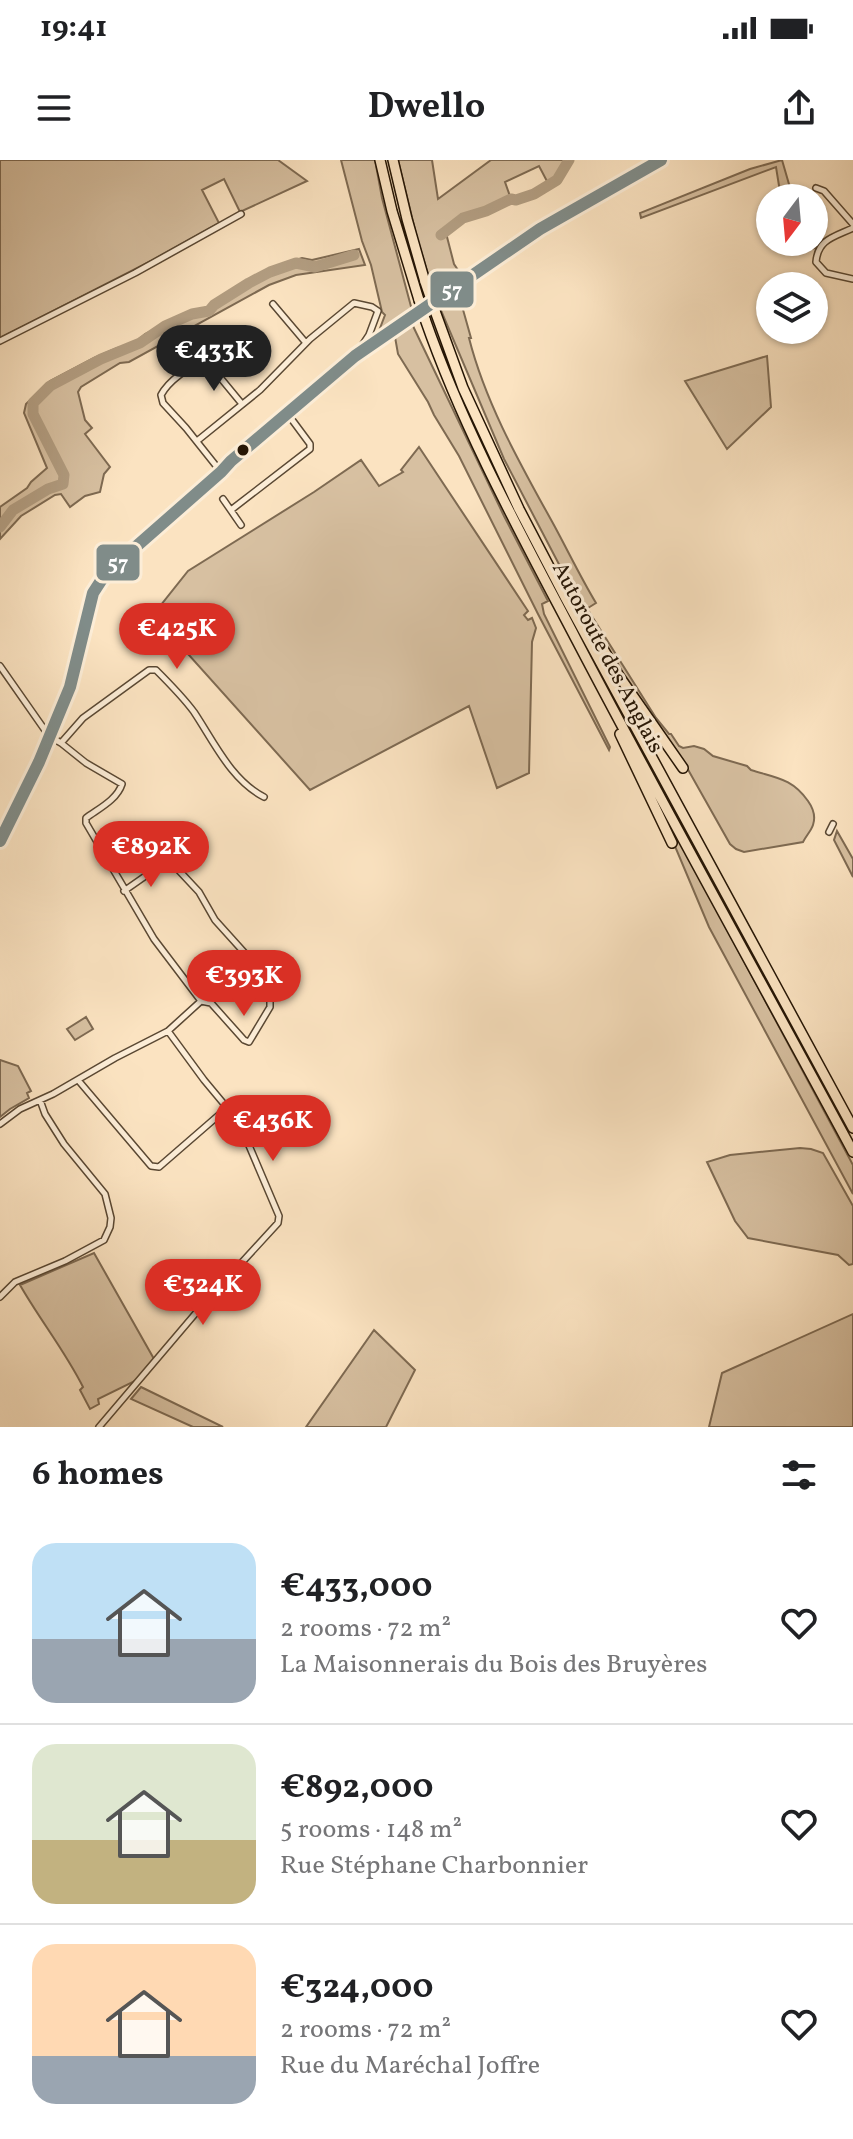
<!DOCTYPE html>
<html lang="en">
<head>
<meta charset="utf-8">
<style>
  body { margin:0; font-family:Vollkorn,serif; background:#f6f6f6; color:#202124; height:100vh; display:flex; flex-direction:column; font-size:30px; white-space:nowrap }
  * { box-sizing:border-box; margin:0 }
  p { font-size:26px; color:#757577 }
  .icon { flex:none; width:44px; height:44px; fill:none; stroke:currentColor; stroke-width:2; stroke-linecap:round; stroke-linejoin:round }
  .map { position:relative; height:1267px; overflow:hidden }
  .sheet { display:flex; flex-direction:column; background:#fff; flex:1 }
  .sheet>* { flex:none }
  .needle { width:52px; rotate:196deg }
  .controls { position:absolute; left:756px; top:24px; display:grid; gap:16px }
  .controls a { display:grid; place-items:center; width:72px; height:72px; border-radius:50%; background:#fff; box-shadow:0 2px 6px #0004; font-size:40px }
  .price { position:absolute; translate:-50% -68px; padding:0 18px; border-radius:28px; background:#d93025; color:#fff; font-size:26px; line-height:52px; filter:drop-shadow(0 2px 4px #0008) }
  .price::after { content:''; position:absolute; left:50%; top:48px; width:24px; height:18px; margin-left:-12px; background:inherit; clip-path:polygon(0 0,100% 0,50% 100%) }
  .price.on { background:#222; color:#fff }
  ul { padding:0; list-style:none }
  li { display:flex; align-items:center; gap:24px; height:200px; padding:0 32px }
  li+li { border-top:2px solid #e0e0e0 }
  li span { display:grid; place-items:center; flex:none; width:224px; height:160px; border-radius:24px; color:#555 }
  li>.icon { margin-inline-start:auto }
  span .icon { width:96px; height:96px; fill:#fffc; stroke-width:1 }
  li b { font-size:34px }
  h2 { display:flex; justify-content:space-between; align-items:center; height:96px; padding:0 32px; font-size:34px }
  .status { display:flex; justify-content:space-between; align-items:center; height:56px; padding:0 40px; background:#fff; direction:ltr }
  .status svg { height:22px; fill:currentColor }
  header { display:flex; justify-content:space-between; align-items:center; height:104px; padding:0 32px; background:#fff; font-size:36px; font-weight:700 }
  .map>svg:first-child { display:block }
  .green { fill:#d7c0a1; stroke:#7e6a52; stroke-width:2 }
  .lines { fill:none; stroke-linecap:round; stroke-linejoin:round }
  .river { stroke:#b29d81; stroke-width:11 }
  .minor-casing { stroke:#5a4833; stroke-width:8 }
  .secondary-casing { stroke:#251504; stroke-width:10 }
  .motorway-casing { stroke:#251504; stroke-width:12 }
  .minor { stroke:#fcedd7; stroke-width:5 }
  .secondary { stroke:#fcedd7; stroke-width:7 }
  .motorway { stroke:#fbe3c1; stroke-width:9 }
  .motorway-bridge-casing { stroke:#251504; stroke-width:12; stroke-linecap:butt }
  .motorway-bridge { stroke:#fbe3c1; stroke-width:9 }
  .bus-1-casing { stroke:#fcedd7; stroke-width:18 }
  .bus-1 { stroke:#808c89; stroke-width:12 }
  .bus-dot { fill:#251504; stroke:#fcedd7; stroke-width:3 }
  .labels { text-anchor:middle; dominant-baseline:central; stroke-width:6; stroke-linejoin:round; paint-order:stroke }
  .street-label { font-size:22px; fill:#251504; stroke:#fcedd7 }
  .line-badge { stroke:#fcedd7; stroke-width:3 }
  .badge-label { font-size:22px; text-anchor:middle; font-weight:bold; fill:#fff }
</style>
</head>
<body>
<div class="status"><b>19:41</b><svg viewBox="0 0 49 12"><path d="M0 12V9h3v3zM5 12V6h3v6zM10 12V3h3v9zM15 12V0h3v12zM26 1h20v11H26zM47 4h2v5h-2z"/></svg></div>
<header><svg class="icon" aria-label="menu" viewBox="0 0 24 24"><path d="M4 6h16M4 12h16M4 18h16"/></svg>Dwello<svg class="icon" aria-label="share" viewBox="0 0 24 24"><path d="M12 15V3M7 8l5-5 5 5M5 13v7h14v-7"/></svg></header>
<div class="map">
<svg width="853" height="1267" viewBox="0 0 853 1267">
  <rect width="100%" height="100%" fill="#fbe3c1"/>
  <filter id="stains"><feTurbulence type="fractalNoise" baseFrequency=".0025" numOctaves="4"/><feColorMatrix values="0 0 0 0 .2 0 0 0 0 .09 0 0 0 0 .02 0 0 0 .5 -.17"/></filter>
  <radialGradient id="worn" r=".72"><stop offset=".6" stop-color="#630" stop-opacity="0"/><stop offset="1" stop-color="#630" stop-opacity=".3"/></radialGradient>
  <!-- green -->
  <path class="green" d="M0,0H278L307,21L240,52L224,19L202,30L219,63L151,101L0,178Z
    M341,0H375L382,38L413,154L377,176L385,155L382,152L371,105L362,81Z
    M398,0H432L438,39L491,0H569L560,17L549,25L539,6L505,22L511,39C503,43 495,48 486,51C470,57 458,59 446,73L454,104L460,113L442,130L444,142L453,139L462,146L471,178H469C486,245 522,307 555,367C569,393 581,418 596,443L588,448V450L656,558L669,574H671L679,586L683,588L694,586L704,589L713,596L747,606L751,610C776,618 792,618 808,641C813,648 816,656 813,665C811,671 806,676 803,682L744,692L736,689L730,684L686,606L629,524L605,483L563,412L504,299L434,134L417,78Z
    M782,0L793,38H781L776,7L641,58L640,53L750,9Z
    M814,72L825,81L816,88L789,92L787,82H814Z
    M359,89L365,105L296,115L269,125L129,202L120,203L81,227L78,232L85,260L92,268L85,274L110,307L104,314L100,332L85,336L70,347L61,334L55,335L21,356L0,379V347L27,328L31,322L47,308L24,253L26,244L50,221L94,198L117,188L132,185L145,174L172,161L207,147L270,108L302,98L312,100Z
    M412,164L504,356L548,441L542,444L544,454L610,587L609,590L538,454L459,296L434,255L428,242L398,194L395,177Z
    M767,196L771,247L727,289L685,221Z
    M419,287L528,451L524,455L528,460L532,458L536,468L532,482L529,613L497,628L469,546L310,630L153,455L188,411L314,332L361,300L379,326L403,312L401,310Z
    M670,663L853,1005V1034L709,767L666,665Z
    M837,671L853,699V717L834,680Z
    M86,857L93,869L75,880L67,869Z
    M0,900L18,906L31,931L27,933L29,938L10,949L0,957Z
    M800,988L811,989L823,993L853,1046V1104L849,1105L838,1095L748,1078L735,1061L707,1002L730,995Z
    M94,1093L154,1199L137,1220L98,1239L99,1244L90,1249L80,1230L83,1227C65,1191 40,1160 20,1125Z
    M853,1154V1267H709L722,1213Z
    M374,1170L415,1210L386,1267H306Z
    M141,1227L223,1267H193L131,1239Z"/>
  <g class="lines">
    <!-- river -->
    <path class="river" d="M441,75L463,58L486,51L511,39L516,40L534,34L557,20L569,0
      M0,367L13,350L48,329L63,324L64,315L33,254V243L50,226L101,199L140,183L165,166L192,154L209,151L214,145L249,123L270,112L296,103L315,107L354,95"/>
    <defs>
      <path id="minor" d="M816,28L824,31L853,64
        M853,68C834,77 818,79 816,102L826,113L853,119
        M273,144L306,183
        M0,181L135,113L241,54
        M355,196L369,175
        M197,281L260,230L310,179L354,143L372,147L378,151L369,175L373,184
        M221,312L186,268L163,243L161,235C168,222 189,205 205,202L209,204L242,244
        M223,339L241,365
        M231,350L310,289V284L287,253
        M0,506L49,576L61,583L83,558L149,510H156C169,523 183,537 194,552C214,582 231,620 264,637
        M61,583L86,603L122,624C117,640 98,649 86,658V663L154,779L201,841
        M829,672L833,664
        M124,731L164,703L171,702L199,732L215,760L261,811L270,839V847L249,882L244,880L211,843L201,841
        M78,920L151,1006L159,1007L227,948
        M0,964L20,949L53,934L115,898L168,871L201,841
        M0,1137L15,1122L65,1101L104,1080L110,1067L111,1058L105,1034L64,984L45,954L40,940
        M99,1267L201,1147L278,1063L279,1056L239,962L204,920L168,871"/>
      <path id="secondary" d="M370,186L540,69L661,0
        M231,300L350,199
        M0,681L39,602L70,527L93,433L99,421L122,398L373,184"/>
      <path id="motorway" d="M380,0L392,51L419,140
        M393,0L407,59L425,122
        M435,151L463,228L519,349L566,439L853,968
        M425,159C464,271 522,376 577,481C667,653 761,821 853,992
        M564,422L619,516L683,608
        M620,574L672,683"/>
    </defs>
    <!-- minor casing -->
    <use href="#minor" class="minor-casing"/>
    <!-- secondary casing -->
    <use href="#secondary" class="secondary-casing"/>
    <!-- motorway casing -->
    <use href="#motorway" class="motorway-casing"/>
    <!-- minor -->
    <use href="#minor" class="minor"/>
    <!-- secondary -->
    <use href="#secondary" class="secondary"/>
    <!-- motorway -->
    <use href="#motorway" class="motorway"/>
    <defs>
      <path id="motorway-bridge" d="M425,122L435,151
        M419,140L425,159"/>
    </defs>
    <!-- motorway-bridge casing -->
    <use href="#motorway-bridge" class="motorway-bridge-casing"/>
    <!-- motorway-bridge -->
    <use href="#motorway-bridge" class="motorway-bridge"/>
    <defs>
      <path id="bus-1" d="M0,681L39,602L70,527L93,433L106,413L221,312L231,301L355,196L540,69L661,0"/>
    </defs>
    <!-- bus-1 casing -->
    <use href="#bus-1" class="bus-1-casing"/>
    <!-- bus-1 -->
    <use href="#bus-1" class="bus-1"/>
  </g>
  <!-- markers -->
  <circle class="bus-dot" cx="243" cy="290" r="7"/>
  <g class="labels">
    <!-- street labels -->
    <g class="street-label">
      <text transform="translate(607 498) rotate(62)">Autoroute des Anglais</text>
    </g>
  </g>
  <g class="line-badge">
    <rect x="429" y="110" width="46" height="39" rx="8" fill="#808c89"/>
    <rect x="95" y="383" width="46" height="39" rx="8" fill="#808c89"/>
  </g>
  <g class="badge-label">
    <text x="452" y="137">57</text>
    <text x="118" y="410">57</text>
  </g>
  <rect width="100%" height="100%" filter="url(#stains)"/>
  <rect width="100%" height="100%" fill="url(#worn)"/>
</svg>
<div class="controls">
<a><svg class="needle" viewBox="-14 -14 28 28"><path d="M0-13l5 13h-10z" fill="#e53935"/><path d="M0 13l5-13h-10z" fill="#757577"/></svg></a>
<a><svg class="icon" aria-label="layers" viewBox="0 0 24 24"><path d="M12 4l9 5-9 5-9-5zM3 14l9 5 9-5"/></svg></a>
</div>
<b class="price on" style="left:214px;top:233px">€433K</b>
<b class="price" style="left:177px;top:511px">€425K</b>
<b class="price" style="left:151px;top:729px">€892K</b>
<b class="price" style="left:244px;top:858px">€393K</b>
<b class="price" style="left:273px;top:1003px">€436K</b>
<b class="price" style="left:203px;top:1167px">€324K</b>
</div>
<section class="sheet">
<h2>6 homes<svg class="icon" aria-label="filters" viewBox="0 0 24 24"><path d="M4 7h16M4 17h16"/><circle cx="9" cy="7" r="2"/><circle cx="15" cy="17" r="2"/></svg></h2>
<ul>
<li><span style="background:linear-gradient(#bfe0f5 60%,#9aa5b1 0)"><svg class="icon" aria-label="home" viewBox="0 0 24 24"><path d="M3 11l9-7 9 7M6 9v11h12V9"/></svg></span><div><b>€433,000</b><p>2 rooms · 72 m²</p><p>La Maisonnerais du Bois des Bruyères</p></div><svg class="icon" aria-label="heart" viewBox="0 0 24 24"><path d="M12 20l-8-8c-3-5 5-10 8-4 3-6 11-1 8 4z"/></svg></li>
<li><span style="background:linear-gradient(#dfe7d0 60%,#c2b280 0)"><svg class="icon" aria-label="home" viewBox="0 0 24 24"><path d="M3 11l9-7 9 7M6 9v11h12V9"/></svg></span><div><b>€892,000</b><p>5 rooms · 148 m²</p><p>Rue Stéphane Charbonnier</p></div><svg class="icon" aria-label="heart" viewBox="0 0 24 24"><path d="M12 20l-8-8c-3-5 5-10 8-4 3-6 11-1 8 4z"/></svg></li>
<li><span style="background:linear-gradient(#ffd9b3 70%,#9aa5b1 0)"><svg class="icon" aria-label="home" viewBox="0 0 24 24"><path d="M3 11l9-7 9 7M6 9v11h12V9"/></svg></span><div><b>€324,000</b><p>2 rooms · 72 m²</p><p>Rue du Maréchal Joffre</p></div><svg class="icon" aria-label="heart" viewBox="0 0 24 24"><path d="M12 20l-8-8c-3-5 5-10 8-4 3-6 11-1 8 4z"/></svg></li>
</ul>
</section>
</body>
</html>
